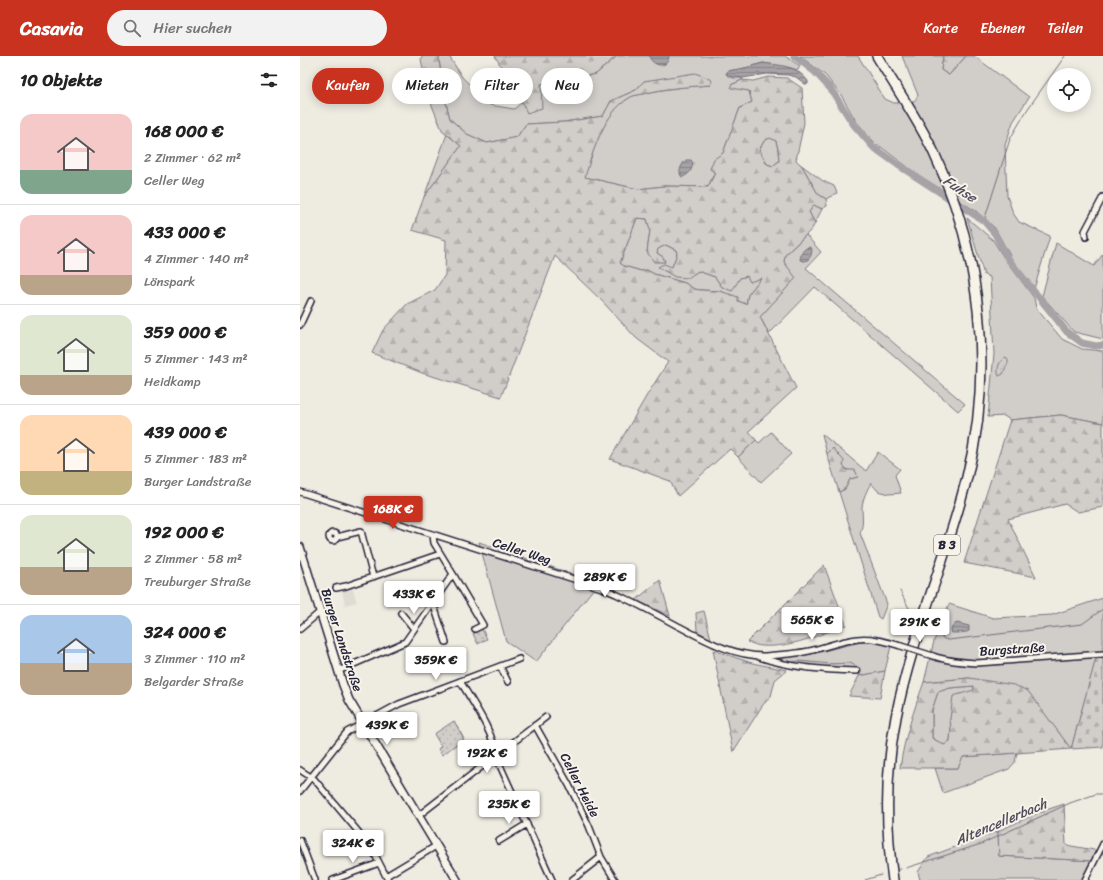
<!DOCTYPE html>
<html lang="de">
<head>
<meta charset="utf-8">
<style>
  body { margin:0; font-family:Sriracha,sans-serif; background:#f2f2f2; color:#222; height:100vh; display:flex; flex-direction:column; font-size:15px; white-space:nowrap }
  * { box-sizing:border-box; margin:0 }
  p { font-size:13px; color:#767676 }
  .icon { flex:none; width:22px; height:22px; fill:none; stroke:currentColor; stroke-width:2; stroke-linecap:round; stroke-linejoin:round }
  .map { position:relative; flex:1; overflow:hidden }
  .sheet { display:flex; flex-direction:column; background:#fff; width:300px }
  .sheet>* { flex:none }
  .top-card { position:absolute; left:12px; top:12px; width:380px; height:36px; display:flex; gap:8px }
  .buttons { position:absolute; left:747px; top:12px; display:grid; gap:8px }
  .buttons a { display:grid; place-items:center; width:44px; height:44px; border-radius:50%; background:#fff; box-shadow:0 2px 10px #0003; font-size:20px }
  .price { position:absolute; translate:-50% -34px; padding:0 9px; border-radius:4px; background:#fff; color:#222; font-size:13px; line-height:26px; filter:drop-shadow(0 1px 2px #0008) }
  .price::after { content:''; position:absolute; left:50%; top:24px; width:12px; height:9px; margin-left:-6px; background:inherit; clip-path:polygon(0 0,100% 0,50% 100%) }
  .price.selected { background:#c8321e; color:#fff }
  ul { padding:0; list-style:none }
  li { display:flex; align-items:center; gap:12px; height:100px; padding:0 20px }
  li+li { border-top:1px solid #e0e0e0 }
  li span { display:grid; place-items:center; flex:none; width:112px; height:80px; border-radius:12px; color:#555 }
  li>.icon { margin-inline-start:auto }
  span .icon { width:48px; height:48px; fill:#fffc; stroke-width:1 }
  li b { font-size:17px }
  h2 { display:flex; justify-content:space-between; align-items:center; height:48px; padding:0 20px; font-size:17px }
  .pill { padding:0 14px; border-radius:18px; background:#fff; box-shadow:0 2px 10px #0003; font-size:14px; line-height:36px }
  .pill.selected { background:#c8321e; color:#fff }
  header { display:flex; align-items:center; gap:24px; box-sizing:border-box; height:56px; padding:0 20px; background:#c8321e; color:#fff }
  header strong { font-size:19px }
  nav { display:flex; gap:22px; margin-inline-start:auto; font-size:14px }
  .search { width:280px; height:36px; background:#f2f2f2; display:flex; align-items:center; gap:10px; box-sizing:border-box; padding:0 14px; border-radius:22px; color:#767676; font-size:15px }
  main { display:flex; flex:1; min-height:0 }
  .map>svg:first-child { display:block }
  .built { fill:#dfdcd4 }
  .grass { fill:#d1cdc9; stroke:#7a7882 }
  .forest { fill:url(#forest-firs); stroke:#7a7882; fill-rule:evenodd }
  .wetland { fill:url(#wetland-marsh); stroke:#7a7882 }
  .cemetery { fill:url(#cemetery-stones); stroke:#7a7882 }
  .park { fill:url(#park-dots); stroke:#7a7882 }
  .water { fill:url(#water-rules); stroke:#716f7b }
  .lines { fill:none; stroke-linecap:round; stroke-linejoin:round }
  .stream { stroke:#716f7b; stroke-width:1 }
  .river { stroke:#a6a3a6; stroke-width:7 }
  .street-casing { stroke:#22223b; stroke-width:8 }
  .secondary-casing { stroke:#22223b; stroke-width:10 }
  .highway-casing { stroke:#22223b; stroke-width:12 }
  .street { stroke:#f7f3e8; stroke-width:5 }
  .secondary { stroke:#f7f3e8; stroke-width:7 }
  .highway { stroke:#f7f3e8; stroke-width:9 }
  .street-bridge-casing { stroke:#22223b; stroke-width:8; stroke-linecap:butt }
  .street-bridge { stroke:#f7f3e8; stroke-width:5 }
  .labels { text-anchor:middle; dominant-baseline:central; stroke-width:4; stroke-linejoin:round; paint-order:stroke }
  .shield { fill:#f7f3e8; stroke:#62616f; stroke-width:1 }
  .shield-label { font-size:12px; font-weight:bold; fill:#22223b }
  .street-label { font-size:13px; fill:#22223b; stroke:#f7f3e8 }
  .water-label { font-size:14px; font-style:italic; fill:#504f60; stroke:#f7f3e8 }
</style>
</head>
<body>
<header>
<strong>Casavia</strong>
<div class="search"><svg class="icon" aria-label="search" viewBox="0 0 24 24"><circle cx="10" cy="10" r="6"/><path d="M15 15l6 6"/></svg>Hier suchen</div>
<nav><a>Karte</a><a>Ebenen</a><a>Teilen</a></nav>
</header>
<main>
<section class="sheet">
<h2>10 Objekte<svg class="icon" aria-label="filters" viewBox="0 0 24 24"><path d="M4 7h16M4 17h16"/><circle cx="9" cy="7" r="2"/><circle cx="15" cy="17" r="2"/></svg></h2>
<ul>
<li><span style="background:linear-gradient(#f6c9c9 70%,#7fa58c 0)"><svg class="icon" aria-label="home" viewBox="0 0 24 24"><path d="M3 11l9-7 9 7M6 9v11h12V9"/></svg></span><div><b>168 000 €</b><p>2 Zimmer · 62 m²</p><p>Celler Weg</p></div></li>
<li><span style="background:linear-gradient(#f6c9c9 75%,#b9a48a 0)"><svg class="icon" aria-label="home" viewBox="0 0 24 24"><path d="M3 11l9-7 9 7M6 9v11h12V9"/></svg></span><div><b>433 000 €</b><p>4 Zimmer · 140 m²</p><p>Lönspark</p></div></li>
<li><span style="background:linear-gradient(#dfe7d0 75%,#b9a48a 0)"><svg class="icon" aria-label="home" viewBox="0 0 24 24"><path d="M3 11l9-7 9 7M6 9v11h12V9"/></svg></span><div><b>359 000 €</b><p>5 Zimmer · 143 m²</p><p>Heidkamp</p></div></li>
<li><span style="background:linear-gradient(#ffd9b3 70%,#c2b280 0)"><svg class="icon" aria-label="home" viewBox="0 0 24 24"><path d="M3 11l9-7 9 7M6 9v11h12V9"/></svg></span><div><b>439 000 €</b><p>5 Zimmer · 183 m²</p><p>Burger Landstraße</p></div></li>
<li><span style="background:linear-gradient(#dfe7d0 65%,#b9a48a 0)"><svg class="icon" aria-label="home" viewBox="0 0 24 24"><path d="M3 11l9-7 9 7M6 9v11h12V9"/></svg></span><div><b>192 000 €</b><p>2 Zimmer · 58 m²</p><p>Treuburger Straße</p></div></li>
<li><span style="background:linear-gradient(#a9c7e8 60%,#b9a48a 0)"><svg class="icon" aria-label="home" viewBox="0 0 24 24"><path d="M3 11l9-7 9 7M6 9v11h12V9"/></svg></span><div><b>324 000 €</b><p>3 Zimmer · 110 m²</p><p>Belgarder Straße</p></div></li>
</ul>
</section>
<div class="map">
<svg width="803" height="824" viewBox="0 0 803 824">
  <defs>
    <pattern id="forest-firs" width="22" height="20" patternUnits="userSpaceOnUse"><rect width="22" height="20" fill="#d1cdc9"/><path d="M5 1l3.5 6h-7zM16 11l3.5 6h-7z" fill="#b3b0ae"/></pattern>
    <pattern id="wetland-marsh" width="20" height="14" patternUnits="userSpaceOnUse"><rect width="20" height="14" fill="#d1cdc9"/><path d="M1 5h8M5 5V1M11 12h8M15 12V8" fill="none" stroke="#b3b0ae"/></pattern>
    <pattern id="cemetery-stones" width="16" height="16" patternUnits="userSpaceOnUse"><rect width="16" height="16" fill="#d1cdc9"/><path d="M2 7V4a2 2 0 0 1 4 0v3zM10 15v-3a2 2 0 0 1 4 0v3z" fill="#b3b0ae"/></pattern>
    <pattern id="park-dots" width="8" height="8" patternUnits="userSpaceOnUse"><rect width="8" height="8" fill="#d1cdc9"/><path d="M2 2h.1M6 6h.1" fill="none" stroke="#b3b0ae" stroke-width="1.8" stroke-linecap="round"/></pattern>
    <pattern id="water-rules" width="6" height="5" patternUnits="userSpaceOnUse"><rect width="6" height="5" fill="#a6a3a6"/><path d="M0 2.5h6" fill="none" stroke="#878488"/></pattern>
  </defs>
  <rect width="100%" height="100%" fill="#eeebe1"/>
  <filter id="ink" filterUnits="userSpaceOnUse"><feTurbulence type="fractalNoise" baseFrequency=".025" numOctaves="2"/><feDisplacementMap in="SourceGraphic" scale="8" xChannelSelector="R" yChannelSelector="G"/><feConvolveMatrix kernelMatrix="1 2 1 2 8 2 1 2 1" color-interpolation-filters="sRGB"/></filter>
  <g filter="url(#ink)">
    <!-- built -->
    <path class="built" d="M52,531L57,546L45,549L42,534Z"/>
    <!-- grass -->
    <path class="grass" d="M139,0H149L162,21L190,49L214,53L222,46L227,56L241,28L296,18L317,0H485L500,10L498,14L491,12L463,7L445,12L428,15L426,18L433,22H443L442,24L431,29L449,35L452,46L440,52L423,97L408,131L364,130L338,133L284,121C294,94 303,58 329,42C332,39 339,39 343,38C365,32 387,31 410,29L344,25L336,34L311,45L303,60L264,66L226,68L217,81L187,87L167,78L150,63L144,39L139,4Z
      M500,0H558L585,43L594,47L614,46L618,39L602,0H643L641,14L649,19L666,0H674L729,41L713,66L705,89L707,140L713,157L719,166L750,180L734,233L713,205L695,172L676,155L617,118L573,85L556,65L541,39L525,19Z
      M147,78L161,90L124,141Z
      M470,81L476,85L478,93L479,105L473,110L467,108L459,94L464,85Z
      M496,105L523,125L534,130L537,137L526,143L518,138L502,110Z
      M514,149L522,153L515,167L509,156Z
      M337,162L347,163L350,174L347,196L354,205L365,206L363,201L357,197V193L366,189L376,194L377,198L372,211L388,222L398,215L415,221L422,231L440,222L447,220L461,222L448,239L446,248L438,245L420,235L401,234L394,233L385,227L354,218L347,214L341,215L324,210L320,207Z
      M667,162L693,184L702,199L734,242L736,252L762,283L782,293L803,295V367L761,359L710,364L704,360L688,361L694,298L690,221L684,219Z
      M506,179L521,196L506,212L665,348L658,355L515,231L469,278L460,261L495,222L484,206L485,199Z
      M756,187L794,210L803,198V283L774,276L742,240Z
      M471,376L491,398L461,426L438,401L456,384L459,387Z
      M522,378L566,415L578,396L600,413L595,419L601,437L590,438L578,435L571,427C567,434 563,442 562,451C562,461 564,467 560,477L587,548L581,563L578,561L539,436L545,433L550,423L557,421L543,410L533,392L527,398Z
      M179,486L298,527L236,606L206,585Z
      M803,542V602L796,603L771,693L728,636L669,622L624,626L634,585L649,548L693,562L752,559Z
      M562,586H574L591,590L585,615L559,620L562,615L553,614L557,611L550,607L532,608L490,607L465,602C480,602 495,601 510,598C527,595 544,589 562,586Z
      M674,630V634L650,663L651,673L650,685L644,689L632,682V654L638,636L650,632Z
      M717,697L715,706L709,713L643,737L635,712H658L662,701Z
      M698,775L699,800L795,805L786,824H620L618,816L628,801Z"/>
    <!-- forest -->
    <path class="forest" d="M122,0H139V4L144,39L150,63L167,78L187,87L217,81L226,68L264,66L303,60L311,45L336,34L344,25L395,17L408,22L412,25L410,29C387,31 365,32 343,38C339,39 333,39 329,42C304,57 293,95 285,121L338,133L364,130L408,131L415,117L410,113L414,103L423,97L440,52L452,46L449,35L431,32V29L442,24L453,25L468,21L487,22L502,32L504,67L496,104L502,110L518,138L526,143L527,150L522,153L514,149L509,156L515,167L512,173L485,199L484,206L496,222L460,261L496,332L449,375L456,384L438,401L430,393L378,440L370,425L310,403L347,339L368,306L336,282L301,244L255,200L201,341L122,317L72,297L83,274L107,248L135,234L145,219L146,184L112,174L124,141L161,90L142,74L129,42L121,3ZM470,82L476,85L478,93L479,105L473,110L467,108L459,94L464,85ZM337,162L347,163L350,174L347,196L354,206H365L363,201L357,197L358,193L366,189L376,194L377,198L372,211L364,208L358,211L375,221L388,222L398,215L415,221L422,231L432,235L440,222L447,220L450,226L461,222L448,239L446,248L438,245V241L420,235L401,234L394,233L385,227L354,218L347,214L341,215L324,210L320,207Z
      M195,0H317L296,18L241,28L242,52L227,57L222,46Z
      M643,0H666L649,19L641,14Z
      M761,359L803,367V451L778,456L765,448L708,463L736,521L664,507L710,364Z
      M533,392L544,405L543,410L547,414H555L558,421L550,423L545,433L539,436L527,398Z
      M524,509L546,569C519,579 491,592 462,590C457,590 452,587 447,586Z
      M360,524L370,560L336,544Z
      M404,555L411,583L397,575L396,557Z
      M413,594L452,607L487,614L475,624L471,640L462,650L433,696Z
      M498,605L532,608L550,607L558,611L553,614L534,613L488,607Z
      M585,615L580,642L549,640L559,620Z
      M669,622L714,629L728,635L771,693L663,701L658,712H600C604,682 614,654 624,626ZM674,630V634L653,640L650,663L651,673L650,685L644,689L632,682V654L638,636L650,632Z
      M764,748L766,789L800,795L795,805L699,800L698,775L740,756Z"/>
    <!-- wetland -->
    <path class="wetland" d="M706,301L708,303V307L703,318L699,320C696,314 699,304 706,301Z"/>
    <!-- cemetery -->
    <path class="cemetery" d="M796,602H803V691L771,693Z"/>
    <!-- park -->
    <path class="park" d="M182,573L187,583L178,588L173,578Z
      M154,665L164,683L142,699L138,693L141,690L134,678Z"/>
    <!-- water -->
    <path class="water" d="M349,0H369C368,14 352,10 349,0Z
      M463,7C483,10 495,9 508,25V28H505L496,21L488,19L467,18L443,22L428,20L426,18L428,15L445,12Z
      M386,104H391L393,107C392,114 389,119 382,121C377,116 382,108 386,104Z
      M509,191L512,193C512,200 508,208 500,204C501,197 503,193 509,191Z
      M657,567L669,570V575C666,577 655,577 652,577L651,574C652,571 654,568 657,567Z"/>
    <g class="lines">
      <!-- stream -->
      <path class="stream" d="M684,165L710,83L727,54L765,0
        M600,535L611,556L614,558
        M629,563H631
        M642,567L644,570C641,577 638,583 649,584L782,568L803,553
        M606,812L681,788L770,747L796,738H803
        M598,814L601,813
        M565,824L581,819"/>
      <!-- river -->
      <path class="river" d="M494,0L515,16L530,32L554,69L573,91L598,109L684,165L695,178L708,203L767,276L782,287L796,290L803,289"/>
      <defs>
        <path id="street" d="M786,181L785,175L803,141
          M0,269L11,245
          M0,436L302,532L316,538C337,548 358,559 378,570C405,584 433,600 464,600C479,599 495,598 509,595C525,591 541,585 557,583C572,581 587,586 601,590
          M29 481a4 4 0 1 1 8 0a4 4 0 1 1-8 0Z
          M37,481L61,475L73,521
          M153,518L183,569L175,573
          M36,532L46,530L140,498
          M133,547L146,586
          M101,557L114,573
          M0,573L20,556
          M633,600C647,605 662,606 677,607L803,598
          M459,601C491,612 524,614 557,615
          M200,610L208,626
          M38,615L105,586L153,518L134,487L133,479
          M160,625C175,650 193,675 198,705L252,824
          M235,669L269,729L289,770L301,801L315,824
          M0,714L14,723L71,791L88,824
          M0,735L47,676L99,648L219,603
          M118,760L246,661
          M0,784L15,824
          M199,785L227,768
          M86,820L136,790
          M33,824L79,807
          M272,824L301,801
          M785,824L803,788"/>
        <path id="secondary" d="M0,491L43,629L49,644L157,824"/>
        <path id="highway" d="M577,0C596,32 618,63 634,97C681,196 694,315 667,421C647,502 612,579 596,661C585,717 585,768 593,824"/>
      </defs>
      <!-- street casing -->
      <use href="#street" class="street-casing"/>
      <!-- secondary casing -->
      <use href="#secondary" class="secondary-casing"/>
      <!-- highway casing -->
      <use href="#highway" class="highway-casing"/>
      <!-- street -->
      <use href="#street" class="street"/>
      <!-- secondary -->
      <use href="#secondary" class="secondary"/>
      <!-- highway -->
      <use href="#highway" class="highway"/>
      <defs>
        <path id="street-bridge" d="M601,590L633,600"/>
      </defs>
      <!-- street-bridge casing -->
      <use href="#street-bridge" class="street-bridge-casing"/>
      <!-- street-bridge -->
      <use href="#street-bridge" class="street-bridge"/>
    </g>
  </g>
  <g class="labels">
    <!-- shield labels -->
    <rect class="shield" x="634" y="479" width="26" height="20" rx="3"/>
    <g class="shield-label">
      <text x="647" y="489">B 3</text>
    </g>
    <!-- street labels -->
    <g class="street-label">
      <text transform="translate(222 495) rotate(18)">Celler Weg</text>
      <text transform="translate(42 584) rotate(72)">Burger Landstraße</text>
      <text transform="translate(712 593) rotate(-4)">Burgstraße</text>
      <text transform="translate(280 729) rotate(63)">Celler Heide</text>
    </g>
    <!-- water labels -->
    <g class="water-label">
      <text transform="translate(660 133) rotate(34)">Fuhse</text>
      <text transform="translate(701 766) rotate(-23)">Altencellerbach</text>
    </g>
  </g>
</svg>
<div class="buttons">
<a><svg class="icon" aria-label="locate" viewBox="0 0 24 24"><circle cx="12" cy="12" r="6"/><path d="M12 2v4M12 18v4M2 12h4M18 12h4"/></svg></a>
</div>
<b class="price selected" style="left:93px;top:474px">168K €</b>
<b class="price" style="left:305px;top:542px">289K €</b>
<b class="price" style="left:114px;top:559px">433K €</b>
<b class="price" style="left:512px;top:585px">565K €</b>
<b class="price" style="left:620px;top:587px">291K €</b>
<b class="price" style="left:136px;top:625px">359K €</b>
<b class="price" style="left:87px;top:690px">439K €</b>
<b class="price" style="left:187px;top:718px">192K €</b>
<b class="price" style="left:209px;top:769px">235K €</b>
<b class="price" style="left:53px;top:808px">324K €</b>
<div class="top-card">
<a class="pill selected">Kaufen</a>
<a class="pill">Mieten</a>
<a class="pill">Filter</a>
<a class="pill">Neu</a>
</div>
</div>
</main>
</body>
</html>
